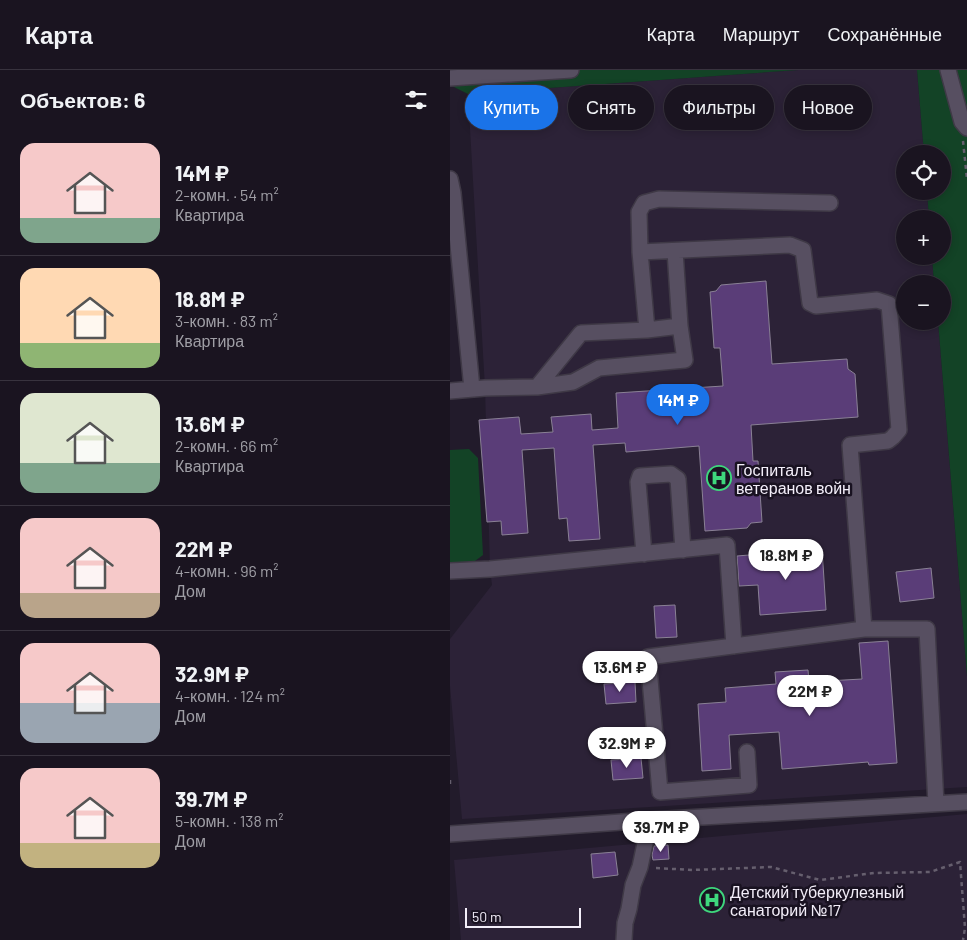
<!DOCTYPE html>
<html lang="ru">
<head>
<meta charset="utf-8">
<style>
  body { margin:0; font-family:Barlow,sans-serif; background:#27212d; color:#f1f3f6; height:100vh; display:flex; flex-direction:column; font-size:19px; white-space:nowrap }
  * { box-sizing:border-box; margin:0 }
  p { font-size:16px; color:#9f9ea5 }
  .icon { flex:none; width:28px; height:28px; fill:none; stroke:currentColor; stroke-width:2; stroke-linecap:round; stroke-linejoin:round }
  .map { position:relative; flex:1; overflow:hidden }
  .sheet { display:flex; flex-direction:column; background:#1a1420; width:450px }
  .sheet>* { flex:none }
  .guide { position:absolute; left:15px; top:15px; width:426px; height:45px; display:flex; gap:10px }
  .fabs { position:absolute; left:446px; top:75px; display:grid; gap:10px }
  .fabs a { display:grid; place-items:center; width:55px; height:55px; border-radius:50%; background:#1a1420; box-shadow:0 2px 8px #0003,0 0 0 1px #38333e; font-size:25px }
  .scale { position:absolute; left:15px; bottom:12px; width:116px; box-sizing:border-box; padding-left:5px; border:2px solid #f3eef9; border-top:0; font-size:14px; line-height:18px; white-space:nowrap; color:#f3eef9; -webkit-text-stroke:4px #191221; paint-order:stroke }
  .price { position:absolute; translate:-50% -42px; padding:0 11px; border-radius:18px; background:#fff; color:#222; font-size:16px; line-height:32px; filter:drop-shadow(0 1px 2px #0008) }
  .price::after { content:''; position:absolute; left:50%; top:30px; width:15px; height:11px; margin-left:-8px; background:inherit; clip-path:polygon(0 0,100% 0,50% 100%) }
  .price.current { background:#1a73e8; color:#fff }
  ul { padding:0; list-style:none }
  li { display:flex; align-items:center; gap:15px; height:125px; padding:0 20px }
  li+li { border-top:1px solid #38333e }
  li span { display:grid; place-items:center; flex:none; width:140px; height:100px; border-radius:15px; color:#555 }
  li>.icon { margin-inline-start:auto }
  span .icon { width:60px; height:60px; fill:#fffc; stroke-width:1 }
  li b { font-size:21px }
  h2 { display:flex; justify-content:space-between; align-items:center; height:60px; padding:0 20px; font-size:21px }
  .chip { padding:0 18px; border-radius:22px; background:#1a1420; box-shadow:0 2px 8px #0003,0 0 0 1px #38333e; font-size:18px; line-height:45px }
  .chip.current { background:#1a73e8; color:#fff }
  header { display:flex; align-items:center; gap:30px; box-sizing:border-box; height:70px; padding:0 25px; background:#1a1420; border-bottom:1px solid #38333e }
  header strong { font-size:24px }
  nav { display:flex; gap:28px; margin-inline-start:auto; font-size:18px }
  main { display:flex; flex:1; min-height:0 }
  .map>svg:first-child { display:block }
  .built { fill:#2c2237 }
  .green { fill:#134326 }
  .building { fill:#5a3d78; stroke:#8a8195 }
  .lines { fill:none; stroke-linecap:round; stroke-linejoin:round }
  .minor-casing { stroke:#3f3946; stroke-width:18 }
  .path { stroke:#665f6e; stroke-width:2.5; stroke-dasharray:4 4; stroke-linecap:butt }
  .minor { stroke:#574f61; stroke-width:15 }
  .labels { text-anchor:middle; dominant-baseline:central; stroke-width:5; stroke-linejoin:round; paint-order:stroke }
  .poi-label { font-size:16px; fill:#f3eef9; stroke:#191221; text-anchor:start }
</style>
</head>
<body>
<header>
<strong>Карта</strong>
<nav><a>Карта</a><a>Маршрут</a><a>Сохранённые</a></nav>
</header>
<main>
<section class="sheet">
<h2>Объектов: 6<svg class="icon" aria-label="filters" viewBox="0 0 24 24"><path d="M4 7h16M4 17h16"/><circle cx="9" cy="7" r="2"/><circle cx="15" cy="17" r="2"/></svg></h2>
<ul>
<li><span style="background:linear-gradient(#f6c9c9 75%,#7fa58c 0)"><svg class="icon" aria-label="home" viewBox="0 0 24 24"><path d="M3 11l9-7 9 7M6 9v11h12V9"/></svg></span><div><b>14M ₽</b><p>2-комн. · 54 m²</p><p>Квартира</p></div></li>
<li><span style="background:linear-gradient(#ffd9b3 75%,#8fb573 0)"><svg class="icon" aria-label="home" viewBox="0 0 24 24"><path d="M3 11l9-7 9 7M6 9v11h12V9"/></svg></span><div><b>18.8M ₽</b><p>3-комн. · 83 m²</p><p>Квартира</p></div></li>
<li><span style="background:linear-gradient(#dfe7d0 70%,#7fa58c 0)"><svg class="icon" aria-label="home" viewBox="0 0 24 24"><path d="M3 11l9-7 9 7M6 9v11h12V9"/></svg></span><div><b>13.6M ₽</b><p>2-комн. · 66 m²</p><p>Квартира</p></div></li>
<li><span style="background:linear-gradient(#f6c9c9 75%,#b9a48a 0)"><svg class="icon" aria-label="home" viewBox="0 0 24 24"><path d="M3 11l9-7 9 7M6 9v11h12V9"/></svg></span><div><b>22M ₽</b><p>4-комн. · 96 m²</p><p>Дом</p></div></li>
<li><span style="background:linear-gradient(#f6c9c9 60%,#9aa5b1 0)"><svg class="icon" aria-label="home" viewBox="0 0 24 24"><path d="M3 11l9-7 9 7M6 9v11h12V9"/></svg></span><div><b>32.9M ₽</b><p>4-комн. · 124 m²</p><p>Дом</p></div></li>
<li><span style="background:linear-gradient(#f6c9c9 75%,#c2b280 0)"><svg class="icon" aria-label="home" viewBox="0 0 24 24"><path d="M3 11l9-7 9 7M6 9v11h12V9"/></svg></span><div><b>39.7M ₽</b><p>5-комн. · 138 m²</p><p>Дом</p></div></li>
</ul>
</section>
<div class="map">
<svg width="517" height="870" viewBox="0 0 517 870">
  <rect width="100%" height="100%" fill="#221b2b"/>
  <!-- built -->
  <path class="built" d="M348,0H467L474,84H455V121H477L479,149H455V186H482L484,214H455V251H488L517,606V717L12,749L0,616V569L42,515L40,499L35,318L18,24Z
    M517,744V870H11L4,790Z"/>
  <!-- green -->
  <path class="green" d="M0,0H348L18,24L0,15Z
    M467,0H517V606L488,251H492V214H484L482,186H492V149H479L477,121H492V84H474Z
    M19,379L28,388L33,485L25,491L0,493V380Z"/>
  <!-- building -->
  <path class="building" d="M316,211L322,294L397,289L398,299L405,304L408,347L301,355L303,391H308L312,452L301,453L297,458L255,461L249,376L176,382L175,373L143,375L150,469L119,471L117,448L109,449L104,378L72,380L78,463L52,465L51,451L37,452L29,350L69,347L71,364L103,362L101,347L141,344L142,360L168,358L166,323L273,316L270,278H264L260,222L266,221L271,215Z
    M372,479L376,540L310,545L308,515L289,516L287,486Z
    M481,498L484,528L450,532L446,502Z
    M225,535L227,567L206,568L204,536Z
    M438,571L447,693L419,695L418,692L332,699L329,662L279,665L281,699L252,701L248,634L276,632L275,618L326,614L325,602L358,600L359,612L412,609L409,573Z
    M185,612L186,632L156,634L154,614Z
    M191,688L193,708L163,710L161,690Z
    M218,775L219,789L203,790L202,785L204,776Z
    M165,782L168,805L143,808L141,784Z"/>
  <g class="lines">
    <defs>
      <path id="minor" d="M498,0L512,52L517,58
        M0,8L121,0
        M0,109L3,123L22,319
        M190,182L340,175L353,180L360,233L366,236L427,230L439,234L449,360L443,367L438,371L400,375L414,559L198,587L210,722L299,715L297,682
        M197,260L190,182L189,142L194,133L209,129L380,133
        M87,317L131,263L197,260L230,256
        M0,321L35,318L87,317L123,312L149,298L235,290L230,256L225,181
        M194,484L188,412L190,406L221,404L228,409L233,480
        M0,501L40,499L277,475L284,576
        M414,559H477L486,734
        M0,764L200,750L517,732
        M174,870L175,853L179,839L183,815L190,797L200,750"/>
    </defs>
    <!-- minor casing -->
    <use href="#minor" class="minor-casing"/>
    <!-- path -->
    <path class="path" d="M513,71L517,109
      M0,710V715
      M206,798L242,800L321,797L370,810L424,803L480,802L510,792L515,858L513,870"/>
    <!-- minor -->
    <use href="#minor" class="minor"/>
  </g>
  <!-- icons -->
  <defs>
    <symbol id="hospital-ring" viewBox="-11 -11 22 22"><circle r="9.5" fill="#191221" stroke="#3ed77d" stroke-width="1.5"/><path d="M-5-5h3v3.5h4V-5h3V5h-3V1.5h-4V5h-3Z" fill="#3ed77d"/></symbol>
  </defs>
  <g fill-rule="evenodd">
    <use href="#hospital-ring" x="255" y="394" width="28" height="28"/>
    <use href="#hospital-ring" x="248" y="816" width="28" height="28"/>
  </g>
  <g class="labels">
    <!-- poi labels -->
    <g class="poi-label">
      <text x="286" y="399">Госпиталь<tspan x="286" dy="18">ветеранов войн</tspan></text>
      <text x="280" y="821">Детский туберкулезный<tspan x="280" dy="18">санаторий №17</tspan></text>
    </g>
  </g>
</svg>
<div class="fabs">
<a><svg class="icon" aria-label="locate" viewBox="0 0 24 24"><circle cx="12" cy="12" r="6"/><path d="M12 2v4M12 18v4M2 12h4M18 12h4"/></svg></a>
<a>+</a>
<a>−</a>
</div>
<div class="scale">50 m</div>
<b class="price current" style="left:228px;top:356px">14M ₽</b>
<b class="price" style="left:336px;top:511px">18.8M ₽</b>
<b class="price" style="left:170px;top:623px">13.6M ₽</b>
<b class="price" style="left:360px;top:647px">22M ₽</b>
<b class="price" style="left:177px;top:699px">32.9M ₽</b>
<b class="price" style="left:211px;top:783px">39.7M ₽</b>
<div class="guide">
<a class="chip current">Купить</a>
<a class="chip">Снять</a>
<a class="chip">Фильтры</a>
<a class="chip">Новое</a>
</div>
</div>
</main>
</body>
</html>
